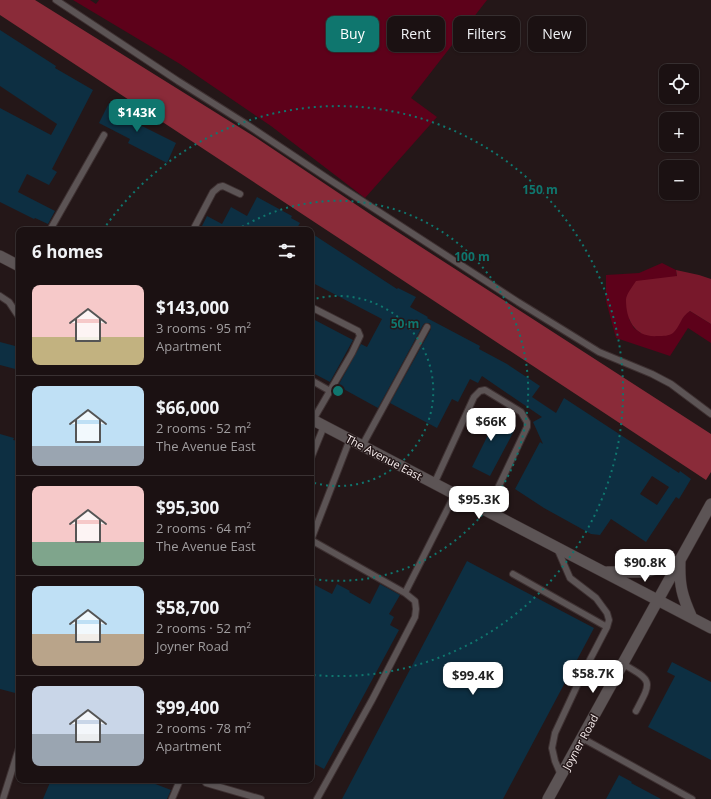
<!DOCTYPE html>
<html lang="en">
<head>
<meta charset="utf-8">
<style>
  body { margin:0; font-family:"Open Sans",sans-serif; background:#281f20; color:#f1f3f6; height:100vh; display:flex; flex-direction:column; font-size:15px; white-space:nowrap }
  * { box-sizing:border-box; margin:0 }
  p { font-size:13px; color:#a09d9f }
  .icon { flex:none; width:22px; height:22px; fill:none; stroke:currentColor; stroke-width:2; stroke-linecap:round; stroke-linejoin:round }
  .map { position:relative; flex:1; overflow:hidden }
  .panel { position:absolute; left:16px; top:227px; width:298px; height:556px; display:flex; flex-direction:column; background:#1b1112; border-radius:8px; box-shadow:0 1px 3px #0004,0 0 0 1px #393132 }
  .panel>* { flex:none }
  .banner { position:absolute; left:326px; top:16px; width:325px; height:36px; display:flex; gap:8px }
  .fabs { position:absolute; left:659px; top:64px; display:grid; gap:8px }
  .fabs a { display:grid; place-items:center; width:40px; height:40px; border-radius:8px; background:#1b1112; box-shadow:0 1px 3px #0004,0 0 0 1px #393132; font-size:20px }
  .price { position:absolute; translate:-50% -34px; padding:0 9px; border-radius:8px; background:#fff; color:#222; font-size:13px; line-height:26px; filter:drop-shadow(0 1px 2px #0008) }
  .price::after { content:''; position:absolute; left:50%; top:24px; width:12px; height:9px; margin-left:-6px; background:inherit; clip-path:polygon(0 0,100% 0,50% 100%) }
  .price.on { background:#0f766e; color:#fff }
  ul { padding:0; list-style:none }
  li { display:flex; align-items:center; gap:12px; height:100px; padding:0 16px }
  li+li { border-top:1px solid #393132 }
  li span { display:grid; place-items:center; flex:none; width:112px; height:80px; border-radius:8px; color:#555 }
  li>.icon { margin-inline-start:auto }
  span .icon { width:48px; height:48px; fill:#fffc; stroke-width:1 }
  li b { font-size:17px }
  h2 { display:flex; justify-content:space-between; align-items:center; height:48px; padding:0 16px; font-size:17px }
  .tag { padding:0 14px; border-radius:8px; background:#1b1112; box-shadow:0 1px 3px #0004,0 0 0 1px #393132; font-size:14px; line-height:36px }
  .tag.on { background:#0f766e; color:#fff }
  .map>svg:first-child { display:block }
  .green { fill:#5d011a }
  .forest { fill:#78182b }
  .water { fill:#8a2b39 }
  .building { fill:#0d2f42; fill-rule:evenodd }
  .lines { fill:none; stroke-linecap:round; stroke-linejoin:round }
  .service-casing { stroke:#3e3132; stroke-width:8 }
  .minor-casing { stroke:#3e3132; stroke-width:12 }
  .service { stroke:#5c5455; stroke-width:6 }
  .minor { stroke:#5c5455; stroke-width:11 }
  .ring { fill:none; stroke:#0f766e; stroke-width:2; stroke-dasharray:2 4 }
  .labels { text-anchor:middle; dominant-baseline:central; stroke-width:3; stroke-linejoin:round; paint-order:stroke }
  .street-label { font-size:11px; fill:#f9efef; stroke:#241718 }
  .centre { fill:#0f766e; stroke:#241718; stroke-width:2 }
  .ring-label { font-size:12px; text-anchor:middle; font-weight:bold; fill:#0f766e; stroke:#241718; stroke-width:3; stroke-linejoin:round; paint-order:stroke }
</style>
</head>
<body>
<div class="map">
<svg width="711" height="799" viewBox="0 0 711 799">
  <rect width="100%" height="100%" fill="#241718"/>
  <!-- green -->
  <path class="green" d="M73,0H90L96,4L99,0H487L411,98L437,117L365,198L271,126L180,64Z
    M662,263L676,270L677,276L629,319L634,328L641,333L673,332L686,313L690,311L711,324V343L688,328L670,356L616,338L606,301V275L639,273Z"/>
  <!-- forest -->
  <path class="forest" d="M676,270L699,275L711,279V324L690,311C681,316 680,327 673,333C669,336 663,336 658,336C635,338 626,320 626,300C626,294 633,286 636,281L677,276Z"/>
  <!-- water -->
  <path class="water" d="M0,0H35L255,137L373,216L711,434V472L706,480L0,15Z"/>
  <!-- building -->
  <path class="building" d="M0,30L56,66L55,68L93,90L52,169L57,172L49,185L27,174L18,192L55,211L48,224L35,218L34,219L0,202V108L51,135L57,124L0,86Z
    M109,103L136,117L134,122L176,143L167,163L128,143L130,139L99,123Z
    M257,197L292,216L291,218L300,223L296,230H200L207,216L222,224L231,207L247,216Z
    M311,233L397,289L398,288L416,297L410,307L428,317L427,318L480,346L479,349L507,364L540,386L532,397L556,413L564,398L679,473L680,471L691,479L679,499L676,497L646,542L611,519L600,535L591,534L544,508L515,489L540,442L543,444L533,422L542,417L482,376L478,383L470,379L458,402L452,399L437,428L390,403L431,329V325L429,323H425L423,325L378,408L338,386L361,344L367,347L382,319L311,282ZM652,476L669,487L657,505L640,494Z
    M311,318L353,340L330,382L311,372Z
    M0,342L19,347V370L0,365Z
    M479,411L515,429L490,476L472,467L488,435L470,426Z
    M0,434L14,438L13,440L19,441V694L0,689Z
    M467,561L594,628L503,799H342Z
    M311,583L332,594L337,584L350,591L349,592L370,604L380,584L400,595L389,614L394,617L390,625L399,630L324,769L311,762Z
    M672,662L711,682V760L648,727L675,676L667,672Z
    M619,775L632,782L631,783L661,799H606Z
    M51,780H145L171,790L167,799H43Z"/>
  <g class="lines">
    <defs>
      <path id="service" d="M56,0L178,81L246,124L330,180L518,302L599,352L652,374L671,384L711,414
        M50,230L104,135
        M193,230L213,192L219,187L223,186L240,194
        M0,296L9,302L19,317
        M311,307L358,331L360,336L352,353L313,420
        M311,380L330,391
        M362,446L427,327
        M311,458L324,426
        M434,484L474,397L480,391L485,390L521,412L527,422V427L487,511
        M311,540L405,593L415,601L416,609L415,617L372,700L317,799
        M311,540L350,439
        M557,548L570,578L596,598L607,613L609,620L607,627L582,675L555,733L552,748L555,761L561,775
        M513,574L607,627
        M405,593L455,494
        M623,664C653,681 652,681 636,711
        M582,738L692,799
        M204,780L206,783L261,799
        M3,799L19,748
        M172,799L180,780"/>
      <path id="minor" d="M0,256L19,266
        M311,419L711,628
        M607,572H645L660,568L680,560C679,585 682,596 692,618
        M548,799L711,504"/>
    </defs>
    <!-- service casing -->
    <use href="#service" class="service-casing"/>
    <!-- minor casing -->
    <use href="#minor" class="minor-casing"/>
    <!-- service -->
    <use href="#service" class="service"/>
    <!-- minor -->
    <use href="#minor" class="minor"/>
  </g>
  <!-- distance rings -->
  <g class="ring">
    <path d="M311 300A95 95 0 1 1 311 482"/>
    <path d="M237 230A190 190 0 1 1 312 579"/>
    <path d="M103 230A285 285 0 1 1 313 675"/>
  </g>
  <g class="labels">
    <!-- street labels -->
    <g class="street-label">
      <text transform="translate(384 457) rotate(28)">The Avenue East</text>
      <text transform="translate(580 742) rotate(-61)">Joyner Road</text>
    </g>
  </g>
  <circle cx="338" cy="391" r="6" class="centre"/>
  <g class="ring-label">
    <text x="540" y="194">150 m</text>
    <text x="472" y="261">100 m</text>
    <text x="405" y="328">50 m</text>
  </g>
</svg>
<div class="fabs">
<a><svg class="icon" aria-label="locate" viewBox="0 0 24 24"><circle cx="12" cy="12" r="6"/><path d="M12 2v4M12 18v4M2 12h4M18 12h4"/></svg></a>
<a>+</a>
<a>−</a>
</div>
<b class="price on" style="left:137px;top:133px">$143K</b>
<b class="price" style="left:491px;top:442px">$66K</b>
<b class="price" style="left:479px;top:520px">$95.3K</b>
<b class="price" style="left:645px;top:583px">$90.8K</b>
<b class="price" style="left:593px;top:694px">$58.7K</b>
<b class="price" style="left:473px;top:696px">$99.4K</b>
<div class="banner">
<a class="tag on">Buy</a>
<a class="tag">Rent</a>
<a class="tag">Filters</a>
<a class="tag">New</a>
</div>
<section class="panel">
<h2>6 homes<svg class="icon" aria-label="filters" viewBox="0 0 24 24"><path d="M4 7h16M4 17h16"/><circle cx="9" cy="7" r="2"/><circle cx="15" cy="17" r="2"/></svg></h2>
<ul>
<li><span style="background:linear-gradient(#f6c9c9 65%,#c2b280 0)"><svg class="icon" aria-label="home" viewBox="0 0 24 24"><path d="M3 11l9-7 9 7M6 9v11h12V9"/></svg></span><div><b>$143,000</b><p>3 rooms · 95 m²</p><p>Apartment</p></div></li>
<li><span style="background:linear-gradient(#bfe0f5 75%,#9aa5b1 0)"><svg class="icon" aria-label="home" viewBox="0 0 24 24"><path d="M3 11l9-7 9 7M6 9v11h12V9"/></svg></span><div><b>$66,000</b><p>2 rooms · 52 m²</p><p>The Avenue East</p></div></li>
<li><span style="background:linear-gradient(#f6c9c9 70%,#7fa58c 0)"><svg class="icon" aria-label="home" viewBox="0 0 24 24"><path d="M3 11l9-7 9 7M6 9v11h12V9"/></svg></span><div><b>$95,300</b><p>2 rooms · 64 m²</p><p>The Avenue East</p></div></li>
<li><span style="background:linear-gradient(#bfe0f5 60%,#b9a48a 0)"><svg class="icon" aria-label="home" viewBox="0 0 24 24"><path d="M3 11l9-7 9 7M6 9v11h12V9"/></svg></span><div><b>$58,700</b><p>2 rooms · 52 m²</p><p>Joyner Road</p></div></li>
<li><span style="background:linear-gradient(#c9d6e8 60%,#9aa5b1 0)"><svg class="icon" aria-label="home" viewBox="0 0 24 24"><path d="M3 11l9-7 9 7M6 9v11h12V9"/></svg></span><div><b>$99,400</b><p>2 rooms · 78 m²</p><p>Apartment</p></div></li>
</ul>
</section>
</div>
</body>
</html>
